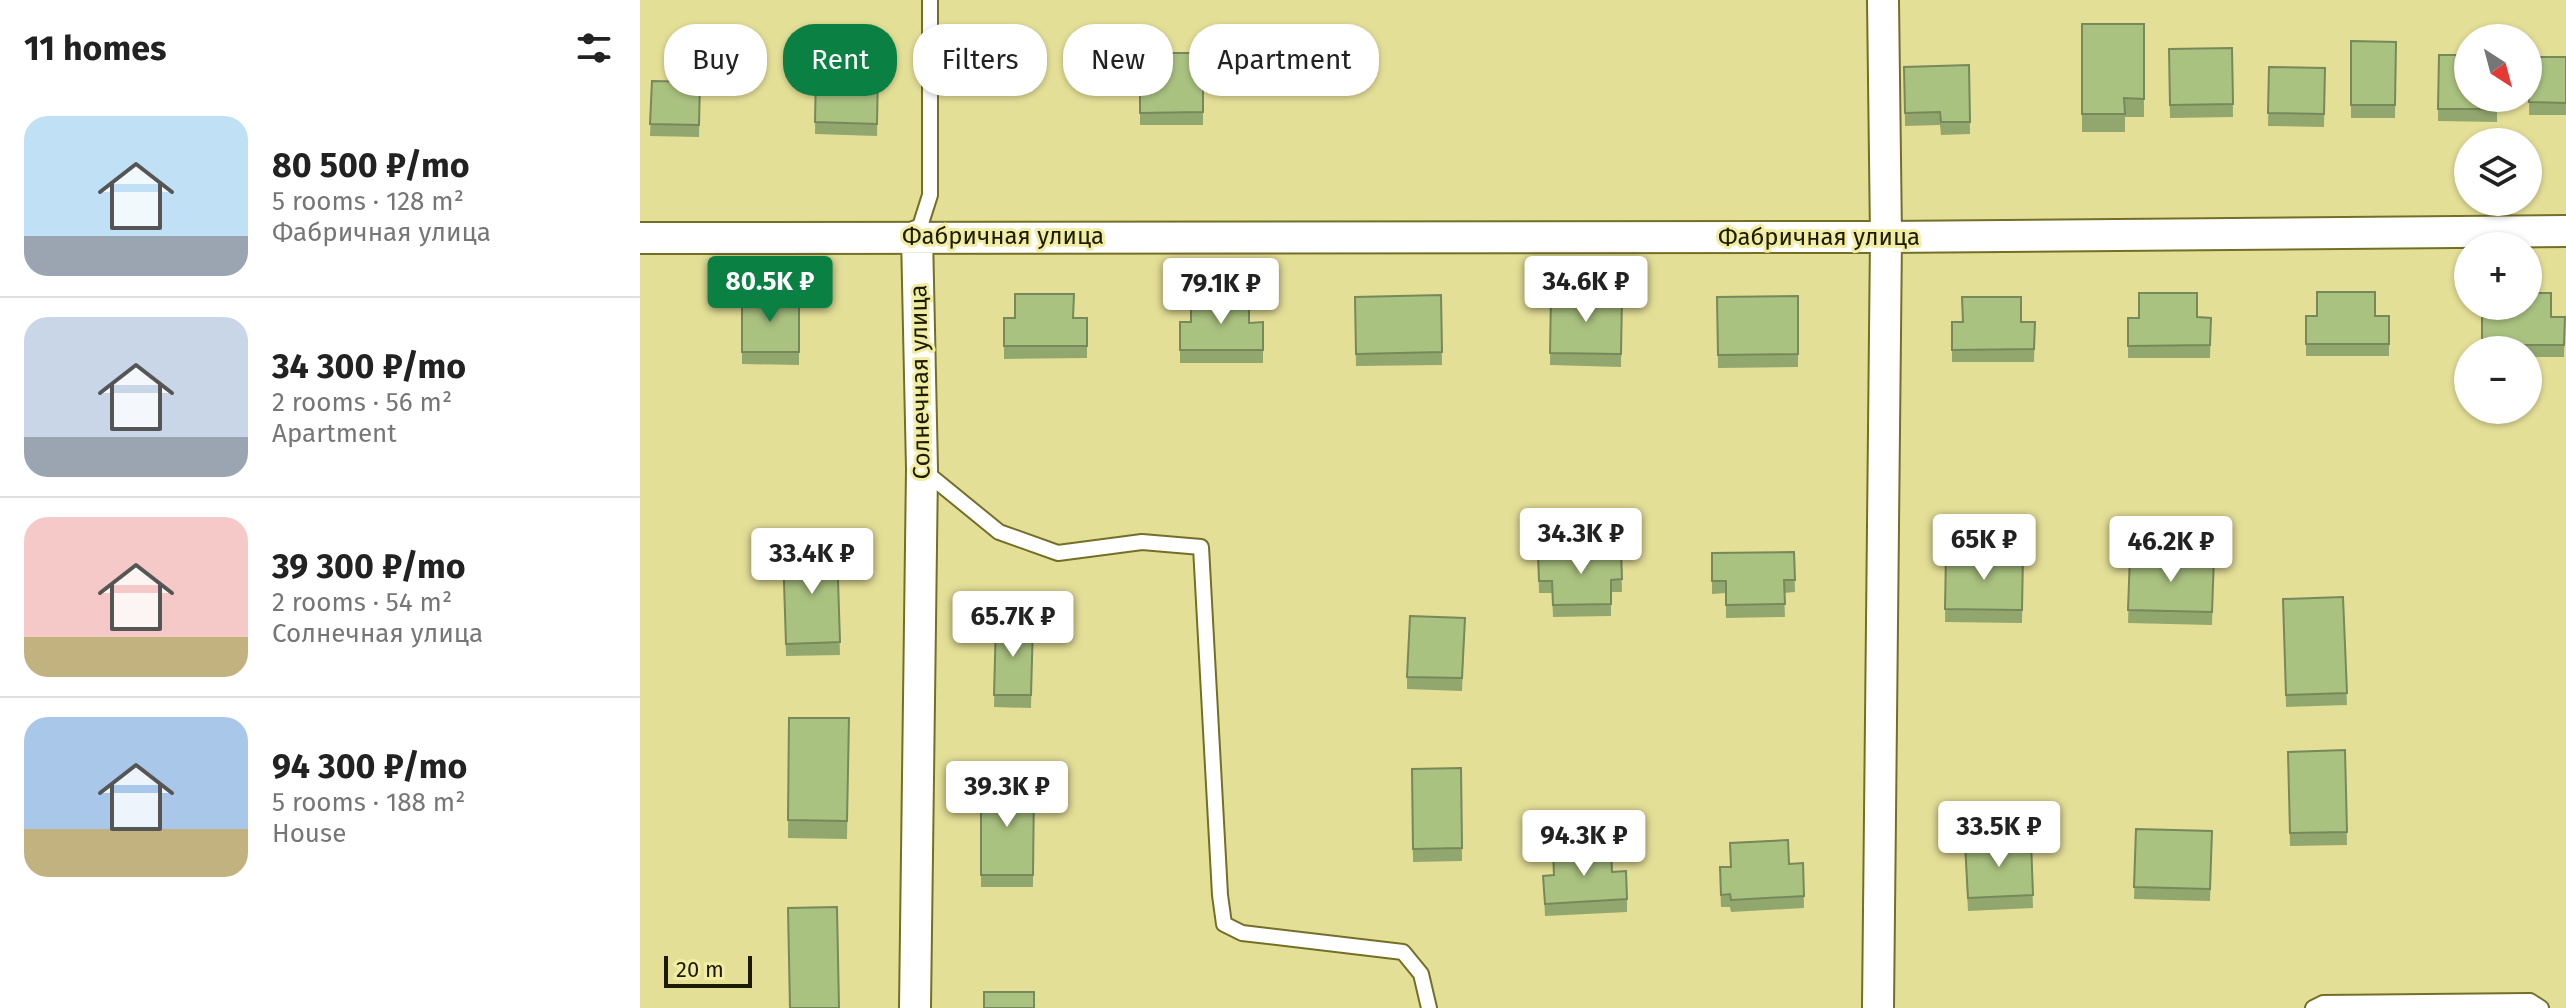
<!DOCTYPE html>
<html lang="en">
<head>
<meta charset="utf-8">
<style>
  body { margin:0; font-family:"Fira Sans",sans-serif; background:#f2f2f2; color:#222; height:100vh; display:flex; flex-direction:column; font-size:30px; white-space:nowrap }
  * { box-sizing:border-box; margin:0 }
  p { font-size:26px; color:#767676 }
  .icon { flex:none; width:44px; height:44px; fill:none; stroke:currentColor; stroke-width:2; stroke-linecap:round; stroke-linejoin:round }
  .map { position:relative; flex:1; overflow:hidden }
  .side { display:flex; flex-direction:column; background:#fff; width:640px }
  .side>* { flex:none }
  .hud { position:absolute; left:24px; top:24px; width:760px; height:72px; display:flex; gap:16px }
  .needle { width:52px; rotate:144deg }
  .fabs { position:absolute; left:1814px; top:24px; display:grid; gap:16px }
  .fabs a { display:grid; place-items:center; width:88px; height:88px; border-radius:50%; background:#fff; box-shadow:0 2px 6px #0004; font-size:40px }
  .scale { position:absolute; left:24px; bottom:20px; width:88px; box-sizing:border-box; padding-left:8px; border:4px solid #1c1a00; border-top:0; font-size:22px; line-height:28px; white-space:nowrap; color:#1c1a00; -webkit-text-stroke:6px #f1eda3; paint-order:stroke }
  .price { position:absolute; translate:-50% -68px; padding:0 18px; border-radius:8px; background:#fff; color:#222; font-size:26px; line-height:52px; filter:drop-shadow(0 2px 4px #0008) }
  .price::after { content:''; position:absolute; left:50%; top:48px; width:24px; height:18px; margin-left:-12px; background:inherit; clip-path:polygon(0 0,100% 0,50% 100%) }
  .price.on { background:#0b8043; color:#fff }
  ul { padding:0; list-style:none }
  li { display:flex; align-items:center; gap:24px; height:200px; padding:0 24px }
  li+li { border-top:2px solid #e0e0e0 }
  li span { display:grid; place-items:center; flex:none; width:224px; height:160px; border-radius:24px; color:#555 }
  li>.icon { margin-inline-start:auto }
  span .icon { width:96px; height:96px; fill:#fffc; stroke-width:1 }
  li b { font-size:34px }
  h2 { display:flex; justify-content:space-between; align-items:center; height:96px; padding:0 24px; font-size:34px }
  .chip { padding:0 28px; border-radius:32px; background:#fff; box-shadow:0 2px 6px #0004; font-size:28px; line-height:72px }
  .chip.on { background:#0b8043; color:#fff }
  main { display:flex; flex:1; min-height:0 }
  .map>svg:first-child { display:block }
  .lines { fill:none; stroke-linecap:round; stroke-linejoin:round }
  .service-casing { stroke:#746f27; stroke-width:18 }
  .minor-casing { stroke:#746f27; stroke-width:34 }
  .service { stroke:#fff; stroke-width:14 }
  .minor { stroke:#fff; stroke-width:30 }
  .wall { fill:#92a76e }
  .building { fill:#aac280; stroke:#77885a; stroke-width:2 }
  .labels { text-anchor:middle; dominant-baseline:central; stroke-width:6; stroke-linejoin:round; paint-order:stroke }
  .street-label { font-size:24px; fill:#1c1a00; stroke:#f1eda3 }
</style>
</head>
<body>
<main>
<section class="side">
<h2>11 homes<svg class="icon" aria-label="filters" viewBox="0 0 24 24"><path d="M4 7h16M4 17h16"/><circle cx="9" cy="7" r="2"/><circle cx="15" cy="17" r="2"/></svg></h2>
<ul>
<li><span style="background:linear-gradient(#bfe0f5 75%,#9aa5b1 0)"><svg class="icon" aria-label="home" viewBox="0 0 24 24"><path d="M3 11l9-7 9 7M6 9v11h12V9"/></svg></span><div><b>80 500 ₽/mo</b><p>5 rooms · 128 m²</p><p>Фабричная улица</p></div></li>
<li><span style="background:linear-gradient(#c9d6e8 75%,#9aa5b1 0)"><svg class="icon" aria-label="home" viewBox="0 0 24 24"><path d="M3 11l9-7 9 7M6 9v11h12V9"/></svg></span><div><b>34 300 ₽/mo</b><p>2 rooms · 56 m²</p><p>Apartment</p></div></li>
<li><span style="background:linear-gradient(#f6c9c9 75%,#c2b280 0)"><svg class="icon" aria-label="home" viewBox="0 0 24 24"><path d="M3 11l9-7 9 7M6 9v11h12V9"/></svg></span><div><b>39 300 ₽/mo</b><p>2 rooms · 54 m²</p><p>Солнечная улица</p></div></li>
<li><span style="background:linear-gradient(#a9c7e8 70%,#c2b280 0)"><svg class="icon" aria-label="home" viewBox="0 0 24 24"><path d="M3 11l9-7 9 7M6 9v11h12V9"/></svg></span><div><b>94 300 ₽/mo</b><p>5 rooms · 188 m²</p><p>House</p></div></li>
</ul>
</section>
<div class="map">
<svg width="1926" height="1008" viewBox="0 0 1926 1008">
  <rect width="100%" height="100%" fill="#e4df97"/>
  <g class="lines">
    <defs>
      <path id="service" d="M277,236L290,195V0
        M283,470L359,532L418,553L502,542L561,547L580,895L584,924L602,933L763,952L781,974L789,1008
        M1673,1008L1683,1003L1890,1001L1901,1008"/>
      <path id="minor" d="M0,238L1246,237L1926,231
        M275,1008L282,469L277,236
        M1238,1008L1246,237L1243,0"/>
    </defs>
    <!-- service casing -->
    <use href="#service" class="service-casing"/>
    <!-- minor casing -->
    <use href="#minor" class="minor-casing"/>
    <!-- service -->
    <use href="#service" class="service"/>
    <!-- minor -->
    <use href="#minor" class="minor"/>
  </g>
  <!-- wall -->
  <path class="wall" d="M1442,24H1504V117H1485V132H1442Z
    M1711,41L1756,42L1755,118H1711Z
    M1592,48L1593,117L1530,118L1529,49Z
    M500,53H563V125H500Z
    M1799,55L1857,98V122L1798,121Z
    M1890,57H1926V115H1889Z
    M1329,65L1330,134L1301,135L1300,125L1265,126L1264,67Z
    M1629,67L1685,68L1684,127L1628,126Z
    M176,71L238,73L237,136L175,134Z
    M12,81L60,82L59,137L10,136Z
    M801,295L802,365L716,366L715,297Z
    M911,295L982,296L981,367L910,365Z
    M1158,296V367L1078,368L1077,297Z
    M102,297H159V365L102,364Z
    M1666,316H1749V356H1666Z
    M1842,317H1925L1924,357H1888V350H1842Z
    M364,318H447V358L364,359Z
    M1488,318H1571L1570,358H1488Z
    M540,322H623V363H540Z
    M1312,322H1395L1394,362H1312Z
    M197,549L200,655L146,656L143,551Z
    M981,551L982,592H971V616L913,617L912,593H899L898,553Z
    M1154,552L1155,592L1144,593L1145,617L1086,618V593L1072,594V553Z
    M1306,553L1383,554L1382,623L1305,622Z
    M1490,555L1574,557L1572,625L1488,623Z
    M1703,597L1707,705L1646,707L1643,599Z
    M825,618L822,691L767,689V677Z
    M356,622L393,623L391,708L354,707Z
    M149,718H209L207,839L148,838Z
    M1705,750L1707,845L1650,846L1648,752Z
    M821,768L822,861L773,862L772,769Z
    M341,783H394L393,887H341Z
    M1496,829L1572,831L1570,901L1494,899Z
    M1391,841L1393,908L1328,911L1325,856Z
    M1090,843L1149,864L1163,863L1164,908L1091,912L1090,907H1081L1080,880L1090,867Z
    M913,851L972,872L987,899V912L905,916L903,876L913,875Z"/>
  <!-- building -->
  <path class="building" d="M1442,24H1504V99L1484,98L1485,114H1442Z
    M1711,41L1756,42L1755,105H1711Z
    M1592,48L1593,104L1530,105L1529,49Z
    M500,53H563V112L500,113Z
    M1799,55H1828V98H1857V109H1798Z
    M1890,57H1926V103L1889,102Z
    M1329,65L1330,122H1301L1300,112L1265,113L1264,67Z
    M1629,67L1685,68L1684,114L1628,113Z
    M176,71L238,73L237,124L175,122Z
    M12,81L60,82L59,125L10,124Z
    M1677,292H1735V316H1749V344H1666V316H1677Z
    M1499,293H1557V317L1571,318L1570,345L1488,346V318H1499Z
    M1888,293H1911V317H1925L1924,345H1842V317H1852V306H1888Z
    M375,294H434L433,318H447V346H364V318H375Z
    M801,295L802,352L716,354L715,297Z
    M911,295L982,296L981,354L910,353Z
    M1158,296V354L1078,355L1077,297Z
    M102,297H159V352H102Z
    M1322,297H1381V322H1395L1394,349L1312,350V322H1323Z
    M551,298H609V323L623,322V350H540V322H551Z
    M197,549L200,642L146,644L143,551Z
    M981,551L982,579L971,580V604L913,605L912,581H899L898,553Z
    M1154,552L1155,580H1144L1145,604L1086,605V581H1072V553Z
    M1306,553L1383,554L1382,610L1305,609Z
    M1490,555L1574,557L1572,612L1488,610Z
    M1703,597L1707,693L1646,695L1643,599Z
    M770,616L825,618L822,678L767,677Z
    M356,622L393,623L391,695H354Z
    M149,718H209L207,821L148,820Z
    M1705,750L1707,832L1650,833L1648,752Z
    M821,768L822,848L773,849L772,769Z
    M341,783H394L393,875H341Z
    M1496,829L1572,831L1570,889L1494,887Z
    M1148,840L1149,864L1163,863L1164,896L1091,900L1090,894L1081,895L1080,867H1091L1090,843Z
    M1391,841L1393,895L1328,898L1325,843Z
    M971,848L972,872L986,871L987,899L905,904L903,876L914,875L913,851Z
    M197,907L199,1008H150L148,908Z
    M344,992H394V1008H344Z"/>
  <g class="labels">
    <!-- street labels -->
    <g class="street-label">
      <text x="363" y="236">Фабричная улица</text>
      <text x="1179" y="237">Фабричная улица</text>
      <text transform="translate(280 382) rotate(-91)">Солнечная улица</text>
    </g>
  </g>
</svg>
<div class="fabs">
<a><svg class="needle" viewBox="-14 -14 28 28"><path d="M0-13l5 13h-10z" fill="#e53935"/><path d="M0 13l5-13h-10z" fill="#767676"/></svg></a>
<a><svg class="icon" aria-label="layers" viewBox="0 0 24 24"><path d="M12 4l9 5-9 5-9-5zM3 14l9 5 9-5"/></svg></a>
<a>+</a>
<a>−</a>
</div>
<div class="scale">20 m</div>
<b class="price on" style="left:130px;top:324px">80.5K ₽</b>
<b class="price" style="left:946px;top:324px">34.6K ₽</b>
<b class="price" style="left:581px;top:326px">79.1K ₽</b>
<b class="price" style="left:941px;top:576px">34.3K ₽</b>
<b class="price" style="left:1344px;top:582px">65K ₽</b>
<b class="price" style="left:1531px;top:584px">46.2K ₽</b>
<b class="price" style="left:172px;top:596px">33.4K ₽</b>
<b class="price" style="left:373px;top:659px">65.7K ₽</b>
<b class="price" style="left:367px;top:829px">39.3K ₽</b>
<b class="price" style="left:1359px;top:869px">33.5K ₽</b>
<b class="price" style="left:944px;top:878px">94.3K ₽</b>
<div class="hud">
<a class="chip">Buy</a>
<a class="chip on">Rent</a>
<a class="chip">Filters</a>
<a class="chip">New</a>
<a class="chip">Apartment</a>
</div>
</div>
</main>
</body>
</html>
